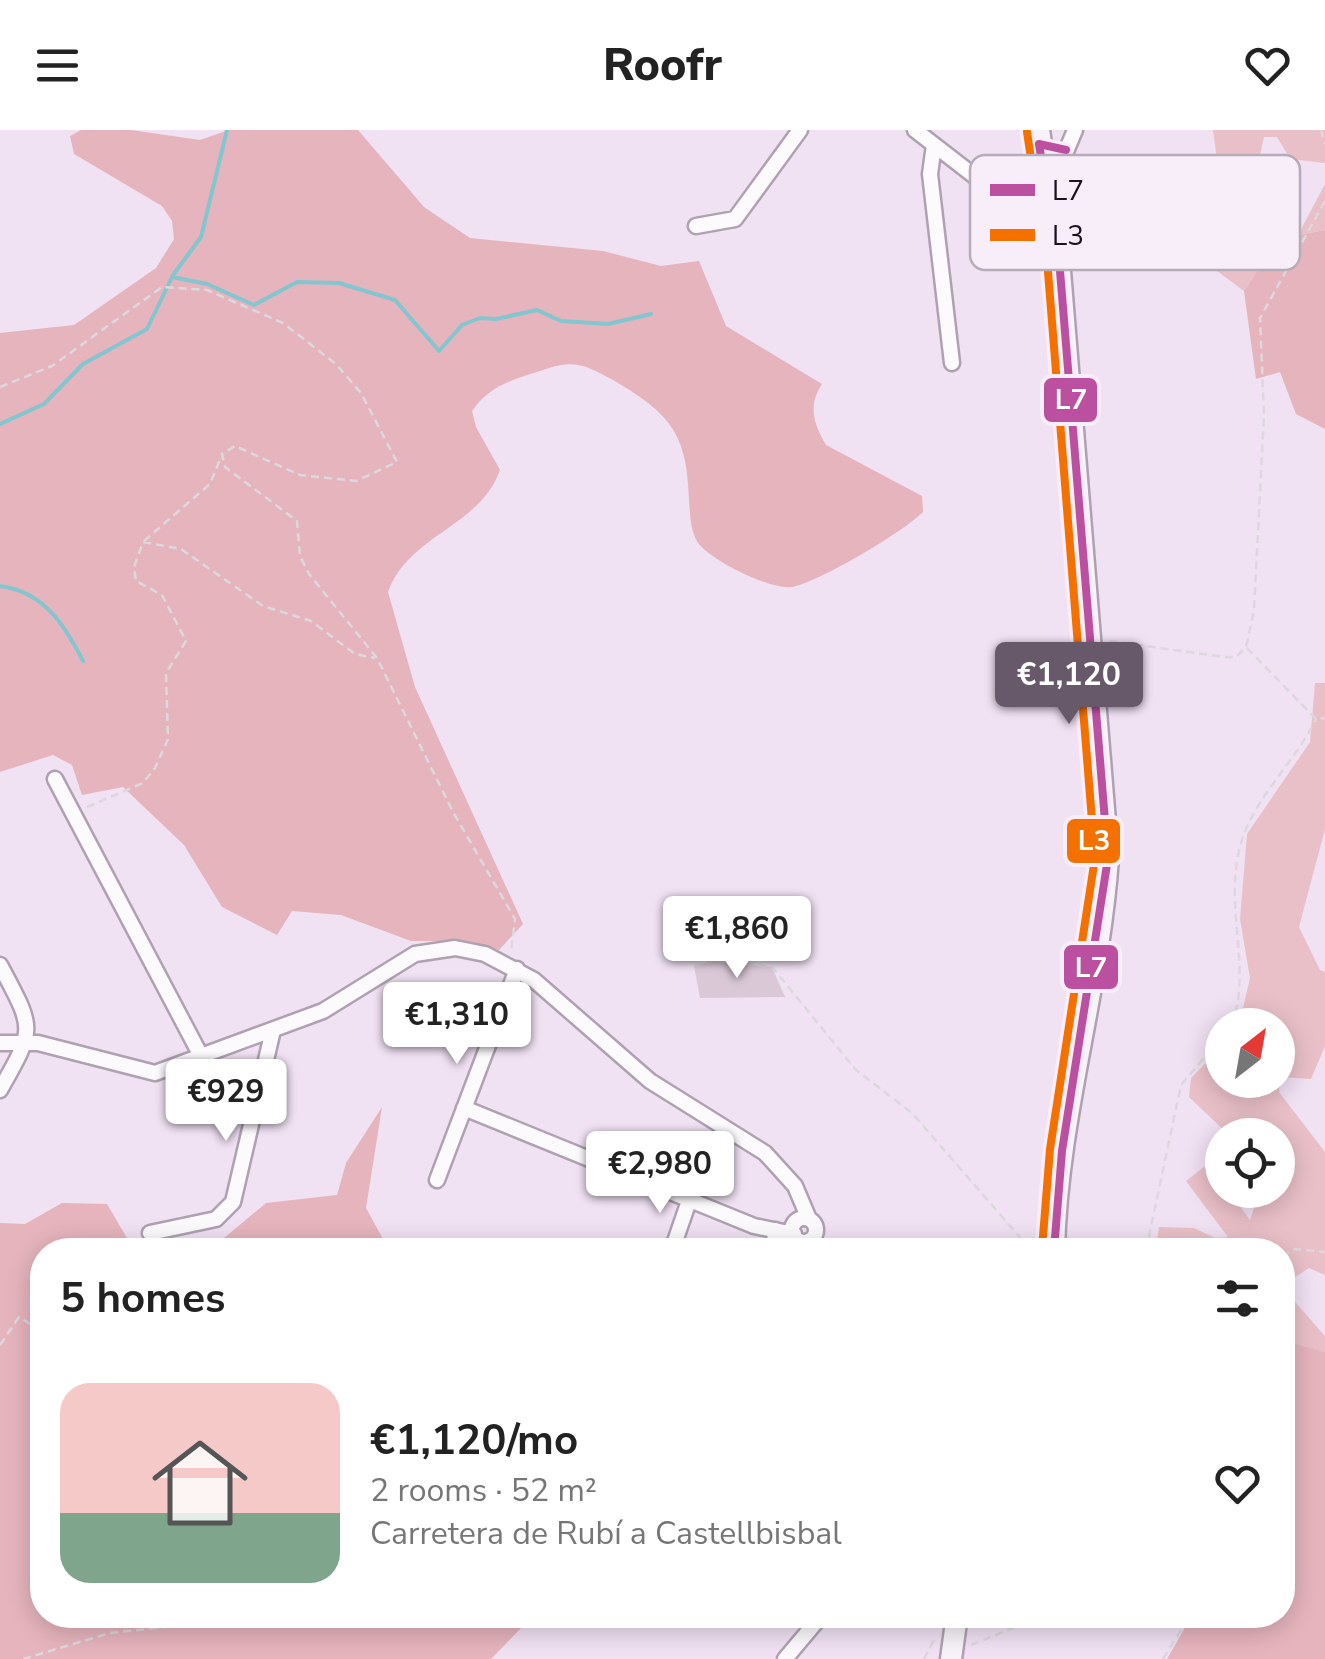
<!DOCTYPE html>
<html lang="en">
<head>
<meta charset="utf-8">
<style>
  body { margin:0; font-family:"Nunito Sans",sans-serif; background:#f6f6f6; color:#222; height:100vh; display:flex; flex-direction:column; font-size:38px; white-space:nowrap }
  * { box-sizing:border-box; margin:0 }
  p { font-size:32px; color:#767676 }
  .icon { flex:none; width:55px; height:55px; fill:none; stroke:currentColor; stroke-width:2; stroke-linecap:round; stroke-linejoin:round }
  .map { position:relative; flex:1; overflow:hidden }
  .details { position:absolute; left:30px; top:1108px; width:1265px; height:390px; display:flex; flex-direction:column; background:#fff; border-radius:40px; box-shadow:0 5px 25px #0003 }
  .details>* { flex:none }
  .needle { width:65px; rotate:31deg }
  .controls { position:absolute; left:1205px; top:878px; display:grid; gap:20px }
  .controls a { display:grid; place-items:center; width:90px; height:90px; border-radius:50%; background:#fff; box-shadow:0 5px 25px #0003; font-size:50px }
  .price { position:absolute; translate:-50% -85px; padding:0 22px; border-radius:10px; background:#fff; color:#222; font-size:32px; line-height:65px; filter:drop-shadow(0 2px 5px #0008) }
  .price::after { content:''; position:absolute; left:50%; top:60px; width:30px; height:22px; margin-left:-15px; background:inherit; clip-path:polygon(0 0,100% 0,50% 100%) }
  .price.current { background:#67586a; color:#fff }
  ul { padding:0; list-style:none }
  li { display:flex; align-items:center; gap:30px; height:250px; padding:0 30px }
  li span { display:grid; place-items:center; flex:none; width:280px; height:200px; border-radius:30px; color:#555 }
  li>.icon { margin-inline-start:auto }
  span .icon { width:120px; height:120px; fill:#fffc; stroke-width:1 }
  li b { font-size:42px }
  h2 { display:flex; justify-content:space-between; align-items:center; height:120px; padding:0 30px; font-size:42px }
  header { display:flex; justify-content:space-between; align-items:center; height:130px; padding:0 30px; background:#fff; font-size:45px; font-weight:800 }
  .map>svg:first-child { display:block }
  .green { fill:#eac0c8 }
  .forest { fill:#e6b4bd }
  .lines { fill:none; stroke-linecap:round; stroke-linejoin:round }
  .stream { stroke:#84c6cf; stroke-width:4 }
  .building { fill:#dac8d7 }
  .street-casing { stroke:#afa1b2; stroke-width:19 }
  .secondary-casing { stroke:#afa1b2; stroke-width:25 }
  .path { stroke:#dcd8dd; stroke-width:2.5; stroke-dasharray:8 5; stroke-linecap:butt }
  .street { stroke:#fdfafd; stroke-width:14 }
  .secondary { stroke:#f8f3f9; stroke-width:20 }
  .bus-1-casing { stroke:#f7eef9; stroke-width:15 }
  .bus-2-casing { stroke:#f7eef9; stroke-width:15 }
  .bus-1 { stroke:#bb50a0; stroke-width:8 }
  .bus-2 { stroke:#f47100; stroke-width:8 }
  .key { fill:#f7eef9; stroke:#b6abb8; stroke-width:2.5 }
  .key-label { font-size:28px; fill:#1d0e21 }
  .line-badge { stroke:#f7eef9; stroke-width:4 }
  .badge-label { font-size:28px; text-anchor:middle; font-weight:bold; fill:#fff }
</style>
</head>
<body>
<header><svg class="icon" aria-label="menu" viewBox="0 0 24 24"><path d="M4 6h16M4 12h16M4 18h16"/></svg>Roofr<svg class="icon" aria-label="heart" viewBox="0 0 24 24"><path d="M12 20l-8-8c-3-5 5-10 8-4 3-6 11-1 8 4z"/></svg></header>
<div class="map">
<svg width="1325" height="1529" viewBox="0 0 1325 1529">
  <rect width="100%" height="100%" fill="#f0e1f3"/>
  <!-- green -->
  <path class="green" d="M1213,0H1325V33L1290,29L1277,7H1264L1243,102L1258,113L1278,109L1244,161L1213,138L1210,98L1223,74Z
    M1325,54V100L1298,105Z
    M1315,553H1325V699L1299,797L1320,840L1325,842V916L1311,949L1280,947L1279,962L1325,1022V1145L1309,1138L1283,1155L1282,1120H1156L1159,1097L1194,1098L1215,1108L1228,1107L1186,1051L1209,1033L1222,1051V1060H1228L1250,1090L1260,1060H1278V1005H1229L1189,967L1191,948L1222,917V950H1278V895H1239L1250,848L1240,789L1247,704L1310,612Z
    M1282,1157L1325,1206V1222L1288,1213L1283,1220Z"/>
  <!-- forest -->
  <path class="forest" d="M81,0H131L200,10L229,0H358L424,77L470,108L603,121L661,136L699,131L726,196L822,254C808,275 813,293 826,315L922,366L923,382C903,402 819,452 792,457C770,460 712,431 698,413C690,400 690,383 689,369C687,302 669,283 613,250C589,237 576,229 549,238C519,248 491,253 472,281L476,297L500,340C480,397 408,405 388,462L415,557L523,794L499,820L464,811H411L341,785L292,781L277,805L222,777L184,715L123,657L82,665L72,635L53,625L0,642V203L74,195L156,138L174,109L172,91L162,76L74,24L70,6Z
    M1325,100V299L1296,284L1280,242L1256,249L1244,161L1278,109Z
    M382,977L366,1078L389,1120H169L217,1114L266,1073L337,1065L346,1033Z
    M62,1073L107,1074L134,1120H42V1485L532,1487L491,1529H0V1093L25,1094Z
    M1288,1212L1325,1222V1529H1167L1192,1485H1282V1220Z"/>
  <g class="lines">
    <!-- stream -->
    <path class="stream" d="M172,147L207,154L254,175L297,152L339,153L395,170L439,221L462,195L480,188L496,189L537,180L561,191L608,194L651,184
      M0,294L44,274L83,234L147,199L173,145L201,107L227,0
      M0,456C44,462 64,494 83,531"/>
  </g>
  <!-- building -->
  <path class="building" d="M713,831L772,837L785,867L700,868L694,836Z"/>
  <g class="lines">
    <defs>
      <path id="street" d="M915,0L1053,107
        M934,15L930,44L952,233
        M1049,62L1075,0
        M696,96L735,89L800,0
        M55,649L201,926
        M0,835C34,899 36,897 0,960
        M0,913H38L155,943L323,881L415,824L455,818L485,824L534,850L650,951L765,1023L795,1056L809,1089
        M464,978L754,1096L794,1104
        M437,1050L517,839
        M792 1100a12 12 0 1 1 24 0a12 12 0 1 1-24 0Z
        M150,1103L216,1089L233,1072L273,900
        M672,1120L690,1068
        M772,1120L776,1100
        M785,1529L822,1485"/>
      <path id="secondary" d="M1039,0L1060,141L1108,728C1099,861 1057,987 1054,1120
        M951,1529L957,1485"/>
    </defs>
    <!-- street casing -->
    <use href="#street" class="street-casing"/>
    <!-- secondary casing -->
    <use href="#secondary" class="secondary-casing"/>
    <!-- path -->
    <path class="path" d="M1321,0L1325,14
      M0,257L52,236L162,157L207,160L283,193L336,234L361,263L397,332L356,351L300,345L235,316L222,324L225,337L297,391L300,426L309,444L377,528L453,682L515,789L511,823
      M144,411L210,354L221,327
      M1109,511L1225,527H1236L1246,517L1254,480L1264,284L1260,188L1325,71
      M1247,518L1316,589L1325,588
      M87,677L143,653L155,638L168,609L166,543L186,511L162,465L136,451L134,437L143,412L181,419L263,476L311,491L355,524L375,528
      M694,836L713,831L772,837L856,940L912,983L1031,1120
      M1232,895C1252,837 1224,777 1240,717C1252,669 1295,633 1316,589
      M1146,1120L1181,955L1222,907
      M1282,1126L1295,1119L1325,1122
      M0,1215L19,1187L32,1195L42,1226
      M971,1515L1045,1485
      M23,1529L110,1503L166,1497L204,1485
      M924,1529L936,1506
      M1163,1529L1190,1485"/>
    <!-- street -->
    <use href="#street" class="street"/>
    <!-- secondary -->
    <use href="#secondary" class="secondary"/>
    <defs>
      <path id="bus-1" d="M1054,1120L1062,1021L1108,728L1060,141L1039,14L1066,20"/>
      <path id="bus-2" d="M1027,2L1048,142L1095,728L1050,1019L1042,1119"/>
    </defs>
    <!-- bus-1 casing -->
    <use href="#bus-1" class="bus-1-casing"/>
    <!-- bus-2 casing -->
    <use href="#bus-2" class="bus-2-casing"/>
    <!-- bus-1 -->
    <use href="#bus-1" class="bus-1"/>
    <!-- bus-2 -->
    <use href="#bus-2" class="bus-2"/>
  </g>
  <!-- legend -->
  <rect x="970" y="25" width="330" height="115" rx="15" class="key"/>
  <rect x="990" y="54" width="45" height="12" fill="#bb50a0"/>
  <rect x="990" y="99" width="45" height="12" fill="#f47100"/>
  <g class="key-label">
    <text x="1052" y="70">L7</text>
    <text x="1052" y="115">L3</text>
  </g>
  <g class="line-badge">
    <rect x="1042" y="246" width="57" height="48" rx="10" fill="#bb50a0"/>
    <rect x="1065" y="687" width="57" height="48" rx="10" fill="#f47100"/>
    <rect x="1062" y="813" width="58" height="48" rx="10" fill="#bb50a0"/>
  </g>
  <g class="badge-label">
    <text x="1071" y="279">L7</text>
    <text x="1094" y="720">L3</text>
    <text x="1091" y="847">L7</text>
  </g>
</svg>
<div class="controls">
<a><svg class="needle" viewBox="-14 -14 28 28"><path d="M0-13l5 13h-10z" fill="#e53935"/><path d="M0 13l5-13h-10z" fill="#767676"/></svg></a>
<a><svg class="icon" aria-label="locate" viewBox="0 0 24 24"><circle cx="12" cy="12" r="6"/><path d="M12 2v4M12 18v4M2 12h4M18 12h4"/></svg></a>
</div>
<b class="price current" style="left:1069px;top:597px">€1,120</b>
<b class="price" style="left:737px;top:851px">€1,860</b>
<b class="price" style="left:457px;top:937px">€1,310</b>
<b class="price" style="left:226px;top:1014px">€929</b>
<b class="price" style="left:660px;top:1086px">€2,980</b>
<section class="details">
<h2>5 homes<svg class="icon" aria-label="filters" viewBox="0 0 24 24"><path d="M4 7h16M4 17h16"/><circle cx="9" cy="7" r="2"/><circle cx="15" cy="17" r="2"/></svg></h2>
<ul>
<li><span style="background:linear-gradient(#f6c9c9 65%,#7fa58c 0)"><svg class="icon" aria-label="home" viewBox="0 0 24 24"><path d="M3 11l9-7 9 7M6 9v11h12V9"/></svg></span><div><b>€1,120/mo</b><p>2 rooms · 52 m²</p><p>Carretera de Rubí a Castellbisbal</p></div><svg class="icon" aria-label="heart" viewBox="0 0 24 24"><path d="M12 20l-8-8c-3-5 5-10 8-4 3-6 11-1 8 4z"/></svg></li>
</ul>
</section>
</div>
</body>
</html>
